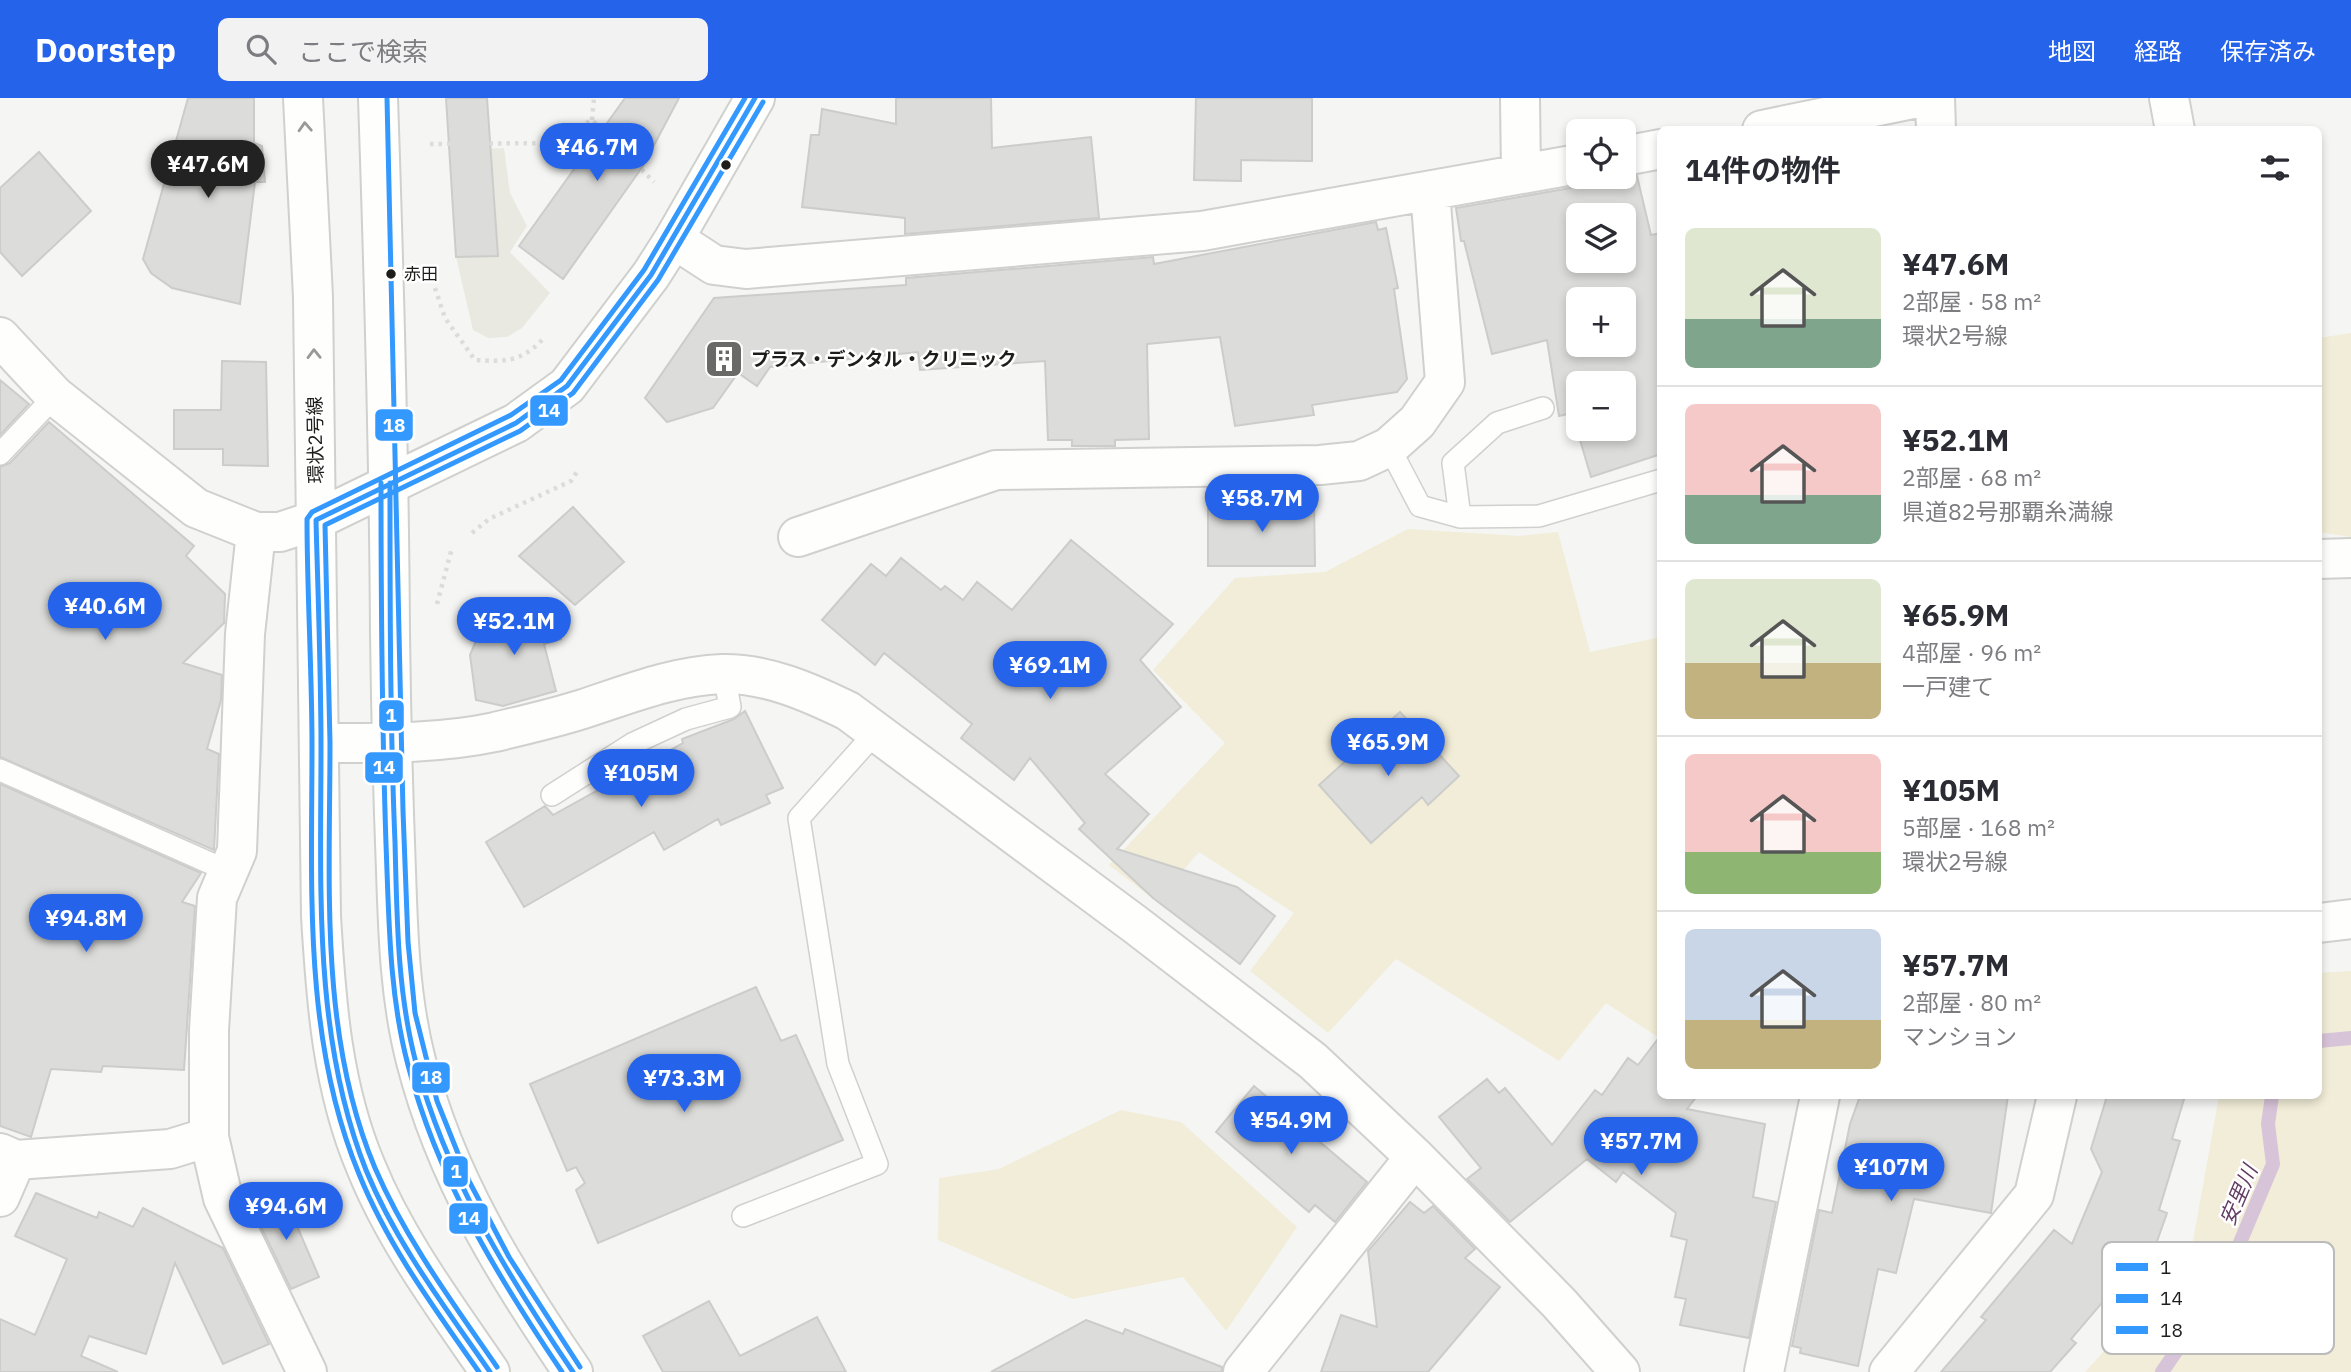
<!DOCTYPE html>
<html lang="ja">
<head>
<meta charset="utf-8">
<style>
  body { margin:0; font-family:"IBM Plex Sans","Noto Sans JP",sans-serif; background:#f2f2f3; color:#2b2b33; height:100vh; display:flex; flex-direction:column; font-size:26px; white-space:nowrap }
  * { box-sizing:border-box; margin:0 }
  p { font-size:23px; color:#7c7c81 }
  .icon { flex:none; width:38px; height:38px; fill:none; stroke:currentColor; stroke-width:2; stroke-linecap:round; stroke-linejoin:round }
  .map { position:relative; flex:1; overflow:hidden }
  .drawer { position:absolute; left:1657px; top:28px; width:665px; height:973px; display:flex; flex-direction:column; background:#fff; border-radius:10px; box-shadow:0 4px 10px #0003 }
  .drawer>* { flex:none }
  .tools { position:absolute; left:1566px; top:21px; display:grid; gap:14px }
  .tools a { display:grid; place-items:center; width:70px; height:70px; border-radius:10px; background:#fff; box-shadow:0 4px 10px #0003; font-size:35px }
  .price { position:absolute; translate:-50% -60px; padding:0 16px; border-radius:24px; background:#2563eb; color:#fff; font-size:23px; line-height:46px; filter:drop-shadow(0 2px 4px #0008) }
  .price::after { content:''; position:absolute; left:50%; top:42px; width:21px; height:16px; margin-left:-10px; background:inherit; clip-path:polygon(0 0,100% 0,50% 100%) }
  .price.on { background:#222; color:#fff }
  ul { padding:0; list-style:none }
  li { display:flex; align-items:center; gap:21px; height:175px; padding:0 28px }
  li+li { border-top:2px solid #e1e1e2 }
  li span { display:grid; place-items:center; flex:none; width:196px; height:140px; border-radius:10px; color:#555 }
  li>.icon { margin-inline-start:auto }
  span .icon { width:84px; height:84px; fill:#fffc; stroke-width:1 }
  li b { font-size:30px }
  h2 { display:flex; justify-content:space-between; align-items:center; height:84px; padding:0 28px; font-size:30px }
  header { display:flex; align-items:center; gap:42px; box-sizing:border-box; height:98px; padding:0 35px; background:#2563eb; color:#fff }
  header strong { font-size:33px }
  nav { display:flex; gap:38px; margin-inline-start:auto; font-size:24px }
  .search { width:490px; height:63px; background:#f2f2f3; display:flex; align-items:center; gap:18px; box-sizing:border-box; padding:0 24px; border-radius:10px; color:#7c7c81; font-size:26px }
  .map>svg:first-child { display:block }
  .built { fill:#e9e9e2 }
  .green { fill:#f1edd8 }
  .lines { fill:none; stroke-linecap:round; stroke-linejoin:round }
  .stream { stroke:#d8c4d8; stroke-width:14 }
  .building { fill:#dcdcda; stroke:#ccccca; stroke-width:2; fill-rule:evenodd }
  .service-casing { stroke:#d0d0ce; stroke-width:24 }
  .minor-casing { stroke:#d0d0ce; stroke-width:42 }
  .tertiary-casing { stroke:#d0d0ce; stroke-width:42 }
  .primary-casing { stroke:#d0d0ce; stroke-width:42 }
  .path { stroke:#dcdcdc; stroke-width:4.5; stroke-dasharray:3.5 5; stroke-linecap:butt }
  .service { stroke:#fefefd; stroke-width:21 }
  .minor { stroke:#fefefd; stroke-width:38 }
  .tertiary { stroke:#fefefd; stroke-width:38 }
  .primary { stroke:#fefefd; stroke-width:38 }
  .bus-1-casing { stroke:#fff; stroke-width:10 }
  .bus-2-casing { stroke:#fff; stroke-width:10 }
  .bus-3-casing { stroke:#fff; stroke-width:10 }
  .bus-1 { stroke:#39f; stroke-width:5 }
  .bus-2 { stroke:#39f; stroke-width:5 }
  .bus-3 { stroke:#39f; stroke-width:5 }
  .oneway { stroke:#999998 }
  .bus-dot { fill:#1d1d1c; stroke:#fff; stroke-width:2.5 }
  .labels { text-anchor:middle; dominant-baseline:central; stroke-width:5; stroke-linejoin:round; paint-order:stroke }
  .bus-label { font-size:17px; fill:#1d1d1c; stroke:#fff; text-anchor:start }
  .poi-label { font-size:19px; font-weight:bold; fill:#1d1d1c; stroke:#fff; text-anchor:start }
  .street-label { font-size:19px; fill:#1d1d1c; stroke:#fff }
  .water-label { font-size:21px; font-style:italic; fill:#633c64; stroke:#fff }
  .key { fill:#fff; stroke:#bbb; stroke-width:2 }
  .key-label { font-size:19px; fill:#1d1d1c }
  .line-badge { stroke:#fff; stroke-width:2.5 }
  .badge-label { font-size:19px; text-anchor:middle; font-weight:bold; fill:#fff }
</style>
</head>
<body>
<header>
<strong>Doorstep</strong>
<div class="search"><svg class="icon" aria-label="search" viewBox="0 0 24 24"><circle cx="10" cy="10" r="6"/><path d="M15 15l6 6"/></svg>ここで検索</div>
<nav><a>地図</a><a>経路</a><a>保存済み</a></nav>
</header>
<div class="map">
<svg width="2351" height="1274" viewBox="0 0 2351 1274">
  <rect width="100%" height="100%" fill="#f5f5f3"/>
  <!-- built -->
  <path class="built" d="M504,50L510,95L527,128L510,154L550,195L522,230L507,239L488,240L473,232L456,159L450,53Z"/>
  <!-- green -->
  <path class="green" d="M2351,235V439L2319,434V240Z
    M1408,431L1519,438L1558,434L1590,554L1661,539V941L1606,905L1559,963L1396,861L1328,935L1250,873L1294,815L1199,754L1156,803L1109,767L1225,645L1153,572L1235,480L1325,474Z
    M2351,873V1274H2085L2190,1160L2219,998H2319V875Z
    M1121,1012L1181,1024L1297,1129L1226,1233L1183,1179L1073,1201L938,1142L939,1080L999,1071Z"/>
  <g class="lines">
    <!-- stream -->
    <path class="stream" d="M2319,943L2351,940
      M2162,1274L2223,1185L2273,1066L2268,1026L2272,998"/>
  </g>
  <!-- building -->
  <path class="building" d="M188,0H254V45L262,48L265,84H255L240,206L172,190L151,175L143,161Z
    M446,0H487L498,158L456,159Z
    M625,0H679L643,68L563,181L519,148Z
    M896,0H991L992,50L1091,39L1099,120L905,136V120L802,109L811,37H819L822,11L896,26Z
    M1196,0H1312V63L1241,62V83L1194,82Z
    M39,54L91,113L22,178L0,154V90Z
    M1637,78L1651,137L1661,135V356L1591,379L1572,315L1559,318L1547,242L1492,256L1464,143H1461L1456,110L1582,88L1606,79ZM1578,117H1624V163H1578ZM1578,201H1624V247H1578ZM1578,285H1624V331H1578Z
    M1376,124L1378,132L1386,130L1398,190L1394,191L1407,281L1397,294L1312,307L1314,317L1235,328L1220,239L1147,246L1149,341L1115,342V348H1072V342H1048L1045,263L920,272L918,254L770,269L757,288L738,275L713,310L667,324L645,300L714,200L906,187V180L1153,159L1154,166Z
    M222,263L266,264L268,368L223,367V351H174V312H221Z
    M0,282L29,306L0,337Z
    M49,324L194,448L186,458L225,496L224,525L183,565L222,577L221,602L207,651L219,656L214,752L0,659V369L10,365Z
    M1314,402L1315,468H1208V405Z
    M573,409L624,464L575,507L519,458Z
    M1071,442L1173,526L1140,562L1181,609L1105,676L1149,716L1117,751L1237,789L1275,818L1240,866L1153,800L1079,731L1085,725L1030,660L1014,682L961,640L972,626L884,555L875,567L822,522L871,466L886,478L901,460L941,492L945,488L963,502L977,484L1012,512Z
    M552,507L561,541L544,546L556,593L503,608L476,602L470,557L484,524Z
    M745,613L783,690L766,697L770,705L721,727L718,721L664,752L654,734L524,809L486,744L545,708L553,717L683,645L682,641L734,621Z
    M1400,614L1459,678L1428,707L1422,699L1371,745L1319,687Z
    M0,686L201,775L182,804L195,808L184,972L103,968L101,974L51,971L31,1039L0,1028Z
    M756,889L781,943L796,937L843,1042L598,1145L576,1092L585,1085L576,1069L567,1073L530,986Z
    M1661,937V998H1697L1687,1011L1765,1026L1753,1099L1776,1104L1749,1240L1680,1227L1686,1201L1675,1199L1687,1142L1671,1138L1676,1115L1623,1074L1616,1084L1587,1061L1510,1124L1467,1081L1481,1070L1439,1019L1487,981L1499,995L1505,990L1552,1047L1595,992L1602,997L1628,960L1638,967Z
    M1254,988L1367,1084L1335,1124L1315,1107L1309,1114L1216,1034Z
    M1860,998H2008L1991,1115L1914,1101L1896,1175L1878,1171L1858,1268L1800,1255L1801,1250L1792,1248L1819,1112L1832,1115L1850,1026Z
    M2107,998H2185L2172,1041L2180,1043L2159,1112L2167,1115L2150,1163L2141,1159L2071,1241L2076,1245L2050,1274H1941L1986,1222L1981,1219L2054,1132L2072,1146L2102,1074L2091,1051Z
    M36,1095L97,1120L99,1114L133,1129L143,1110L223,1150L269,1246L223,1266L175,1165L146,1256L89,1238L81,1258L118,1274H0V1221L35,1237L67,1161L15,1138Z
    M284,1098L319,1179L291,1191L253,1112Z
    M1410,1104L1424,1115L1433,1108L1475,1151L1465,1160L1500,1189L1428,1274H1321L1341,1217L1377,1229L1368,1153Z
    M709,1203L740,1258L817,1219L846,1274H663L643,1238Z
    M1086,1222L1123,1236L1125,1231L1222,1269V1274H991Z"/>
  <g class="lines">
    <defs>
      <path id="service" d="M1389,349L1420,408L1460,419L1539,418L1661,382
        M0,356L55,298
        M1460,419L1453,365L1497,325L1543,310
        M0,672L228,773
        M552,697L632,646L686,621L730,609L724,576
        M743,1118L877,1066L838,966L799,720L876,634"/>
      <path id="minor" d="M1520,0L1521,76
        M1935,0L1936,32
        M2169,0L2175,32
        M1762,32L1918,0
        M1624,58L1661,51
        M674,141L714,167L746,171L1202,133L1578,66
        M0,239L55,298L196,410L256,434H280L316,422
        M798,439L996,372L1320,367L1359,363L1389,349L1417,324L1445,284L1430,93
        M2319,461L2351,460
        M321,645C378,645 439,646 495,634C524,627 555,620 583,611C629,596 673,578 722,576C766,575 809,594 848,613L1136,827L1313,963L1415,1059L1559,1205L1620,1274
        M2319,825L2351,821
        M209,1039L223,1100L307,1274
        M0,1055L16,1062L170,1051L209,1039V932L217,800L237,753L245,536L256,434
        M0,1099L16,1062
        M1243,1274L1415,1059
        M1764,1274L1820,998
        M1889,1274L2034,1097L2057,998"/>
      <path id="tertiary" d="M316,422L516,325L567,288L651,177L674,141L755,0"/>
      <path id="primary" d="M303,0L313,199L321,818C326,903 332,989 366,1069C396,1143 445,1208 490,1274
        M378,0C384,178 389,357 390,535C391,615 393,694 396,773C398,837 400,901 416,963C446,1080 506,1176 573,1274"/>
    </defs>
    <!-- service casing -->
    <use href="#service" class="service-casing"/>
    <!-- minor casing -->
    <use href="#minor" class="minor-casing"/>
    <!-- tertiary casing -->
    <use href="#tertiary" class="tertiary-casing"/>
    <!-- primary casing -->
    <use href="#primary" class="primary-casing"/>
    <!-- path -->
    <path class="path" d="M592,22L594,0
      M430,46L552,45L592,22L654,84
      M435,190L445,220L475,262C504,264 521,264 542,242
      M472,435L489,421L571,383L578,372
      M437,506L452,450"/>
    <!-- service -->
    <use href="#service" class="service"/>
    <!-- minor -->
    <use href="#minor" class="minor"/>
    <!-- tertiary -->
    <use href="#tertiary" class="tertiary"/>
    <!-- primary -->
    <use href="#primary" class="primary"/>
    <defs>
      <path id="bus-1" d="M390,385C390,505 390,625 395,744C397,818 397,893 416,965C446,1078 508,1178 573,1274
        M490,1274C445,1209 396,1145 366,1072C313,939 321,790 321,649C321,573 318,498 316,422L516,325L567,288L651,177L755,0"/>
      <path id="bus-2" d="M381,385C381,505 382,626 386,746C389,820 389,896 408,967C437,1080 498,1179 562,1274
        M497,1269C453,1205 406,1142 375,1070C319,937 330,786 330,645C329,573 327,500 325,427L520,333L573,295L658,182L763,4"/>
      <path id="bus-3" d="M387,0L403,713L408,844L415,915L437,1003L469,1083L509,1159L580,1269
        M479,1274C435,1211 388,1148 359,1076C303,941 312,790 312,648C312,572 307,496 307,421L312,414L511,317L561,282L644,172L745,0"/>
    </defs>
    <!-- bus-1 casing -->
    <use href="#bus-1" class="bus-1-casing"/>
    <!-- bus-2 casing -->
    <use href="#bus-2" class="bus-2-casing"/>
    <!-- bus-3 casing -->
    <use href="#bus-3" class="bus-3-casing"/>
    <!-- bus-1 -->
    <use href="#bus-1" class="bus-1"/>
    <!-- bus-2 -->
    <use href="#bus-2" class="bus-2"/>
    <!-- bus-3 -->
    <use href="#bus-3" class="bus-3"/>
  </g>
  <!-- one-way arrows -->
  <defs><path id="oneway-chevron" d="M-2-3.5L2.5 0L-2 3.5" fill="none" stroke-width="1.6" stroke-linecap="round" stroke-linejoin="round" transform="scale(1.75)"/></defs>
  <g class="oneway">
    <use href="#oneway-chevron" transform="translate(305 29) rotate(-93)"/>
    <use href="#oneway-chevron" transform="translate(314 256) rotate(-91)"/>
  </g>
  <!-- icons -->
  <defs>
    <symbol id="building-square" viewBox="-11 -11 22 22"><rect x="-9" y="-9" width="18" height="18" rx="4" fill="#696967" stroke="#fff"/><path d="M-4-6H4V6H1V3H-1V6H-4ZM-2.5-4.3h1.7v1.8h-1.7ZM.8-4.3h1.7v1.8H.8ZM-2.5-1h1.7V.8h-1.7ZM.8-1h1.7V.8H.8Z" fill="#fff"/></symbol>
  </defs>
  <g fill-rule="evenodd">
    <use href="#building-square" x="702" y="239" width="44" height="44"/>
  </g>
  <!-- markers -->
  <g class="bus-dot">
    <circle cx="726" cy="67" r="6"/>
    <circle cx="391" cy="176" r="6"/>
  </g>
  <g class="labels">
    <!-- bus labels -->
    <g class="bus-label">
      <text x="404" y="176">赤田</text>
    </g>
    <!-- poi labels -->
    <g class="poi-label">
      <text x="751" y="261">プラス・デンタル・クリニック</text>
    </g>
    <!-- street labels -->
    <g class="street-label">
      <text transform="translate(315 342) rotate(-91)">環状2号線</text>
    </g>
    <!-- water labels -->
    <g class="water-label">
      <text transform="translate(2238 1097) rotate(-67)">安里川</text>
    </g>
  </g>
  <!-- legend -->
  <rect x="2102" y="1144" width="232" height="112" rx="10" class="key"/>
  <rect x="2116" y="1165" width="32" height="8" fill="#39f"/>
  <rect x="2116" y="1196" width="32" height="9" fill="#39f"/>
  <rect x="2116" y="1228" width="32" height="8" fill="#39f"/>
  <g class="key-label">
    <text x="2160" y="1176">1</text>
    <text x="2160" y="1207">14</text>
    <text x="2160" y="1239">18</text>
  </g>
  <g class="line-badge">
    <rect x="529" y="296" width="40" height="33" rx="7" fill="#39f"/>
    <rect x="374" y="310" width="40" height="34" rx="7" fill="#39f"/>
    <rect x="378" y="601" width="27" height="33" rx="7" fill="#39f"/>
    <rect x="364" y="653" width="40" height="33" rx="7" fill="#39f"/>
    <rect x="411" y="963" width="40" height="33" rx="7" fill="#39f"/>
    <rect x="442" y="1057" width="27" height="33" rx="7" fill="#39f"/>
    <rect x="448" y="1104" width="41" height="33" rx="7" fill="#39f"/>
  </g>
  <g class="badge-label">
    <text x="549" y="319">14</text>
    <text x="394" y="334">18</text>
    <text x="391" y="624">1</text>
    <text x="384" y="676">14</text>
    <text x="431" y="986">18</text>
    <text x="456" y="1080">1</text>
    <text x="469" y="1127">14</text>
  </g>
</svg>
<div class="tools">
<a><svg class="icon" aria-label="locate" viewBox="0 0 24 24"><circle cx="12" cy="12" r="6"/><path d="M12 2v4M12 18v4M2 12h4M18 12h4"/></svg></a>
<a><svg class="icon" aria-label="layers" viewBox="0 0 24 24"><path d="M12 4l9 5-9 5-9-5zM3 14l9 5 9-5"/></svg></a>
<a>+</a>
<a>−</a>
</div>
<b class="price" style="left:597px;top:85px">¥46.7M</b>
<b class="price on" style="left:208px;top:102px">¥47.6M</b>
<b class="price" style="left:1262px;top:436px">¥58.7M</b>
<b class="price" style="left:105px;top:544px">¥40.6M</b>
<b class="price" style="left:514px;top:559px">¥52.1M</b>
<b class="price" style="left:1050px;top:603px">¥69.1M</b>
<b class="price" style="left:1388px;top:680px">¥65.9M</b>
<b class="price" style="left:641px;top:711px">¥105M</b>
<b class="price" style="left:86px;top:856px">¥94.8M</b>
<b class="price" style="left:684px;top:1016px">¥73.3M</b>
<b class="price" style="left:1291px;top:1058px">¥54.9M</b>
<b class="price" style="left:1641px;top:1079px">¥57.7M</b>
<b class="price" style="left:1891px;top:1105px">¥107M</b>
<b class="price" style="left:286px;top:1144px">¥94.6M</b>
<section class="drawer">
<h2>14件の物件<svg class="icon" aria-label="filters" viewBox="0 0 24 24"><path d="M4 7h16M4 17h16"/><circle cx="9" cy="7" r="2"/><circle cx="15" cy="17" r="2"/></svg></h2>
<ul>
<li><span style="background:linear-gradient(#dfe7d0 65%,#7fa58c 0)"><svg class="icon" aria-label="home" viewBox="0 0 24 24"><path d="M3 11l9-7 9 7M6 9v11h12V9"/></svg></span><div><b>¥47.6M</b><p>2部屋 · 58 m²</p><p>環状2号線</p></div></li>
<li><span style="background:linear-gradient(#f6c9c9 65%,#7fa58c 0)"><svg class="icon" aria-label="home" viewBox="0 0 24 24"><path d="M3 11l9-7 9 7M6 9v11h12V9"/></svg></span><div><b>¥52.1M</b><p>2部屋 · 68 m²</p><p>県道82号那覇糸満線</p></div></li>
<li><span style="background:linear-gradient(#dfe7d0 60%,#c2b280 0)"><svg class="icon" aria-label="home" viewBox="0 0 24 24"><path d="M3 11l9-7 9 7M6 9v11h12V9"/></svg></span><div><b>¥65.9M</b><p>4部屋 · 96 m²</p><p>一戸建て</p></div></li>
<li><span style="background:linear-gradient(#f6c9c9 70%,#8fb573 0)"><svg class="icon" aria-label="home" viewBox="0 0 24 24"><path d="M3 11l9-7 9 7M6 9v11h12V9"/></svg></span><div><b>¥105M</b><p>5部屋 · 168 m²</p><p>環状2号線</p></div></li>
<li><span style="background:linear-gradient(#c9d6e8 65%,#c2b280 0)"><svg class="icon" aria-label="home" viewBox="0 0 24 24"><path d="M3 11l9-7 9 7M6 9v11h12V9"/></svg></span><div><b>¥57.7M</b><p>2部屋 · 80 m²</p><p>マンション</p></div></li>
</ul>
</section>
</div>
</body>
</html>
